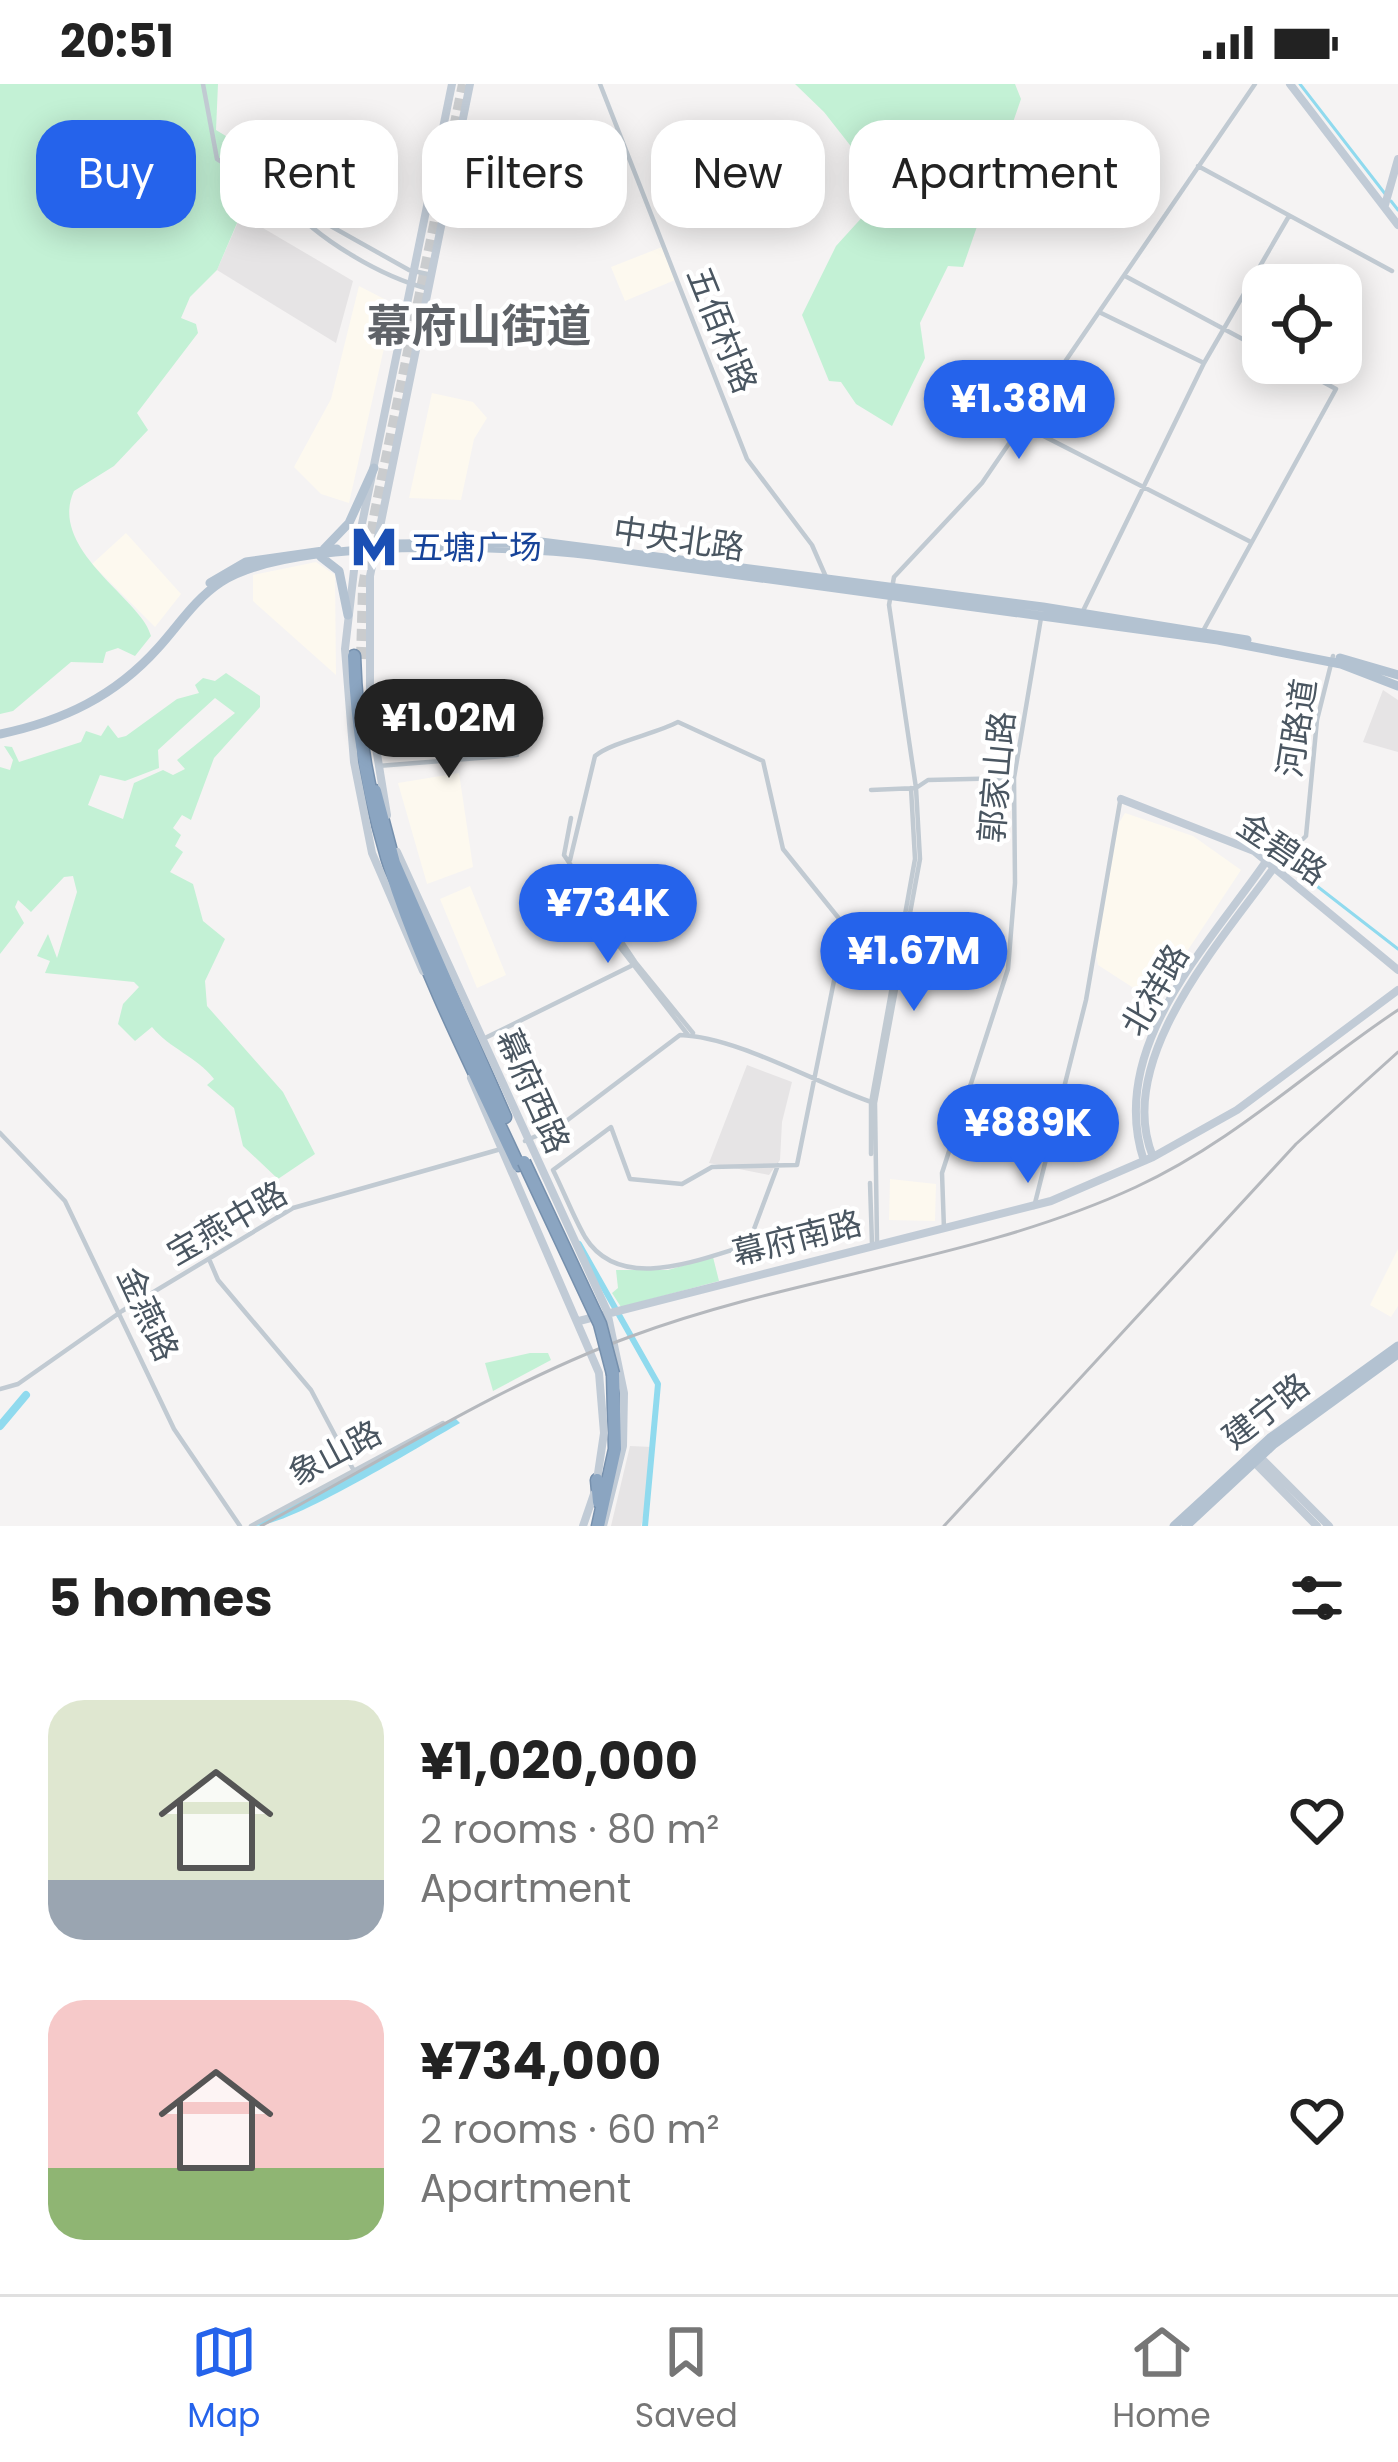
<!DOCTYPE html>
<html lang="en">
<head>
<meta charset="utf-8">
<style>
  body { margin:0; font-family:Poppins,"Noto Sans SC",sans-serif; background:#f6f6f6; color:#222; height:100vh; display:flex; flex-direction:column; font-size:45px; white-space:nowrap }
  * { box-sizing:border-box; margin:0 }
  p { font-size:39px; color:#767676 }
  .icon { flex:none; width:66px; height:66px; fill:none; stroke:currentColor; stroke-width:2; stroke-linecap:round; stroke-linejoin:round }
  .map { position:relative; height:1442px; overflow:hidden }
  .details { display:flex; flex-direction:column; background:#fff; flex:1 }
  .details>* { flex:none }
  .banner { position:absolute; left:36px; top:36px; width:1326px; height:108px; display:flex; gap:24px }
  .controls { position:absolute; left:1242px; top:180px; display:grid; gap:24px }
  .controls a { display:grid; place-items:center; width:120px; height:120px; border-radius:24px; background:#fff; box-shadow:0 6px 30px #0003; font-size:60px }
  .price { position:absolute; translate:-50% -102px; padding:0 27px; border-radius:42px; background:#2563eb; color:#fff; font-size:39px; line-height:78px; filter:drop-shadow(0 3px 6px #0008) }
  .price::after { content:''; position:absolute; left:50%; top:72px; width:36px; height:27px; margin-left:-18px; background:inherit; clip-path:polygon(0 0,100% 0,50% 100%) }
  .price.active { background:#222; color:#fff }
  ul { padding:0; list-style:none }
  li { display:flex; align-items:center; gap:36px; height:300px; padding:0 48px }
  li span { display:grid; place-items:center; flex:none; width:336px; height:240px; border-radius:36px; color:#555 }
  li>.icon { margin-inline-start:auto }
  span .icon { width:144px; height:144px; fill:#fffc; stroke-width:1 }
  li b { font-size:51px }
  h2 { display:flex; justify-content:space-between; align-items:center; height:144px; padding:0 48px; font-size:51px }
  .chip { padding:0 42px; border-radius:36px; background:#fff; box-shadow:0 6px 30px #0003; font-size:42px; line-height:108px }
  .chip.active { background:#2563eb; color:#fff }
  .status { display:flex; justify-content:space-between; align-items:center; height:84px; padding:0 60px; background:#fff; direction:ltr }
  .status svg { height:33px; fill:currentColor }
  .menu { display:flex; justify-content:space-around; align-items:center; height:168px; border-top:3px solid #e0e0e0; background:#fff; font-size:33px; color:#767676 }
  .menu a { display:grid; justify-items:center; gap:6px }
  .menu .active { color:#2563eb }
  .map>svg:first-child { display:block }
  .commercial { fill:#fdf9ef }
  .education { fill:#e6e4e5 }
  .green { fill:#c3f1d5; fill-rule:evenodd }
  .water { fill:#90daee }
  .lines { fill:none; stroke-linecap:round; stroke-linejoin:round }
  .stream { stroke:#90daee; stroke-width:3 }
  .canal { stroke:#90daee; stroke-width:6 }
  .river { stroke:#90daee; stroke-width:8 }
  .highway-tunnel { stroke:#caccce; stroke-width:12; stroke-dasharray:12 6; stroke-linecap:butt }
  .highway-casing { stroke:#7690ad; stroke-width:15 }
  .street { stroke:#c1cad2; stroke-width:4.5 }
  .secondary { stroke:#c1cbd6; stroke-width:8 }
  .primary { stroke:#b3c2d1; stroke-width:9 }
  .highway { stroke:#8ba5c1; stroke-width:12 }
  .rail { stroke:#b5b8bd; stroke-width:3 }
  .highway-bridge-casing { stroke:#7690ad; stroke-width:15; stroke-linecap:butt }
  .highway-bridge { stroke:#8ba5c1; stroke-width:12 }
  .labels { text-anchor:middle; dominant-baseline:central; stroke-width:9; stroke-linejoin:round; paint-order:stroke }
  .street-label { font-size:33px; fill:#4a5661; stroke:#fff }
  .transit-label { font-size:33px; fill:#164399; stroke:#fff; text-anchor:start }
  .district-label { font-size:45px; font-weight:bold; fill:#5f6368; stroke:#fff }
</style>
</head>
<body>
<div class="status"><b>20:51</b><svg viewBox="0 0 49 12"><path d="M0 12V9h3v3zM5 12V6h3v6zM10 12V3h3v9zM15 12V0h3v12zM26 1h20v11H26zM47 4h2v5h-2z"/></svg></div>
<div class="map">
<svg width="1398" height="1442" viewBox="0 0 1398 1442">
  <rect width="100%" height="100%" fill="#f5f3f3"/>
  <!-- commercial -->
  <path class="commercial" d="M662,163L675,196L625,217L611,183Z
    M359,202L394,220L349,419L321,410L294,383L331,315Z
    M432,309L473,318L487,334L474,355L461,416L409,414Z
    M126,449L181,510L155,543L92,480Z
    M316,478L335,491L336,591L253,517V491Z
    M459,689L473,783L427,800L398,699Z
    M1125,729L1193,752L1241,786L1158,911L1149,914L1098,881L1096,871L1115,746Z
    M470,802L506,891L477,904L440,815Z
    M890,1095L936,1100L935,1137L889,1136Z
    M1398,1165V1222L1391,1233L1370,1221Z"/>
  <!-- education -->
  <path class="education" d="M241,131L353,197L336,259L217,186Z
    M1383,606L1398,616V668L1363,658Z
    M747,981L792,998L782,1038L780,1076L769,1091L709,1079Z
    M630,1362L652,1363L646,1421L641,1442H611Z"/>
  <!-- green -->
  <path class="green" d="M0,0H218L216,46L285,88L257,141L240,132L217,186L190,213L181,234L196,240L198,249L137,329L148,346L114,382L74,407C47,466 143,516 151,552L135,572L118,564L106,568L103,579L71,578L13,627L0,630Z
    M795,0H1015L1021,15L963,183L948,182L920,239L925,274L892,342L856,320L841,298L829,297L802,231L836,162L886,107L824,28Z
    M226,589L260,612V623L214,674L191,736L182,731L173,744L181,751L175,762L183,768L170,788L193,800L203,837L225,855L205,897L207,922L283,1008L315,1070L278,1095L243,1062L234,1024L207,1001L214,995C196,972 170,965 152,943L135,957L118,940L123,920L139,903L134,898L45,889L50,877L37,872L48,850L57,874L77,808L73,792L64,793L31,828L18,816L15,823L24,839L0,870V683L10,686L13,676L4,662L12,663L19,678L81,658L86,647L101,652L108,641L118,654L126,652L177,615L199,609L195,601L203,594L215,597ZM215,614L235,629L177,676L185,685L173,691L163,686L134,699L123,735L88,721L100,691L125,697L159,684L158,666Z
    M713,1173L719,1197L621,1223L612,1209L618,1204L616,1186H668Z
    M530,1269H548L551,1276L493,1307L485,1279Z"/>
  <!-- water -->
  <path class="water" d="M455,1334L460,1339C421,1361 291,1442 254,1442Z"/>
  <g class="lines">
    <!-- stream -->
    <path class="stream" d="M1300,0L1386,111
      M1391,117L1398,126
      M1291,782L1398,865"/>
    <!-- canal -->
    <path class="canal" d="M579,1160L658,1300L645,1442"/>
    <!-- river -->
    <path class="river" d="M0,1342L26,1311"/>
    <!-- highway-tunnel -->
    <path class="highway-tunnel" d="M362,575L364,503L376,428L464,0"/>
    <defs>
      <path id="highway" d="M354,572C360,769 437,907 518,1081
        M375,707L394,779L505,1033
        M597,1396L599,1418
        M598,1442L615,1365L613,1290"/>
    </defs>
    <!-- highway casing -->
    <use href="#highway" class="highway-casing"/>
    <!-- street -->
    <path class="street" d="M203,0L217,75L286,117
      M600,0L747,375L812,461L826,493
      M1198,82L1392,187
      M1125,192L1263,266
      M429,205C382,193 316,155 286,117L409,186L432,191
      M1101,229L1204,279
      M1020,340L1249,457
      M1082,529L1204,279L1289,132
      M1203,547L1336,305L1288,279
      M378,682L517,671
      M871,706L916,704L928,696L1011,694
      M571,734L564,771L636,879L693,949
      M570,776L595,672C612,658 655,650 678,638L763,677L783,765L845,842L797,1081L712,1083L682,1100L630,1095L611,1043L553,1086C564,1108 573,1132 585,1153C620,1210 700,1175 748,1161L778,1081
      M1275,782L1306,752L1317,636L1333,572
      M580,793L598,835L688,951
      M485,954L631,882
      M0,1049L65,1117L174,1345L240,1442
      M525,1057L561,1041L680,951C738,953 817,1000 874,1019
      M871,1070V1019L915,775L911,704
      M870,1099L872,1160
      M1034,1123L1086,916L1120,718
      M944,1145L942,1089L1008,885L1015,799L1014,694L1041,534
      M877,1158L875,1019L920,775L916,704L889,521L894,493L982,399L1255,0
      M209,1175L218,1196L311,1306L354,1387
      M0,1305L18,1300L122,1227L293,1124L501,1065
      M251,1442L443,1339"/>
    <!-- secondary -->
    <path class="secondary" d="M1290,0L1398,141
      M1385,121L1398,75
      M1121,715L1254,767L1398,886
      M387,731L370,627V492L470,0
      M397,768L607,1227L624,1309L623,1362L603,1442
      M423,887L372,769L354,678L345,565L356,469L452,0
      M471,994L599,1289L604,1349L597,1396
      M1153,1073C1113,976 1221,857 1275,782
      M1144,1077C1106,964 1208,862 1267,776
      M579,1237L1051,1117L1153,1073L1237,1026L1398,906
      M1258,1371L1329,1442
      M1253,1377L1317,1442
      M583,1442L594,1410"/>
    <!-- primary -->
    <path class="primary" d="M395,460L541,458L1043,523L1247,556
      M324,465L349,439L374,384
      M321,473L339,487L348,531
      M210,499L246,478L337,465
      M1340,574L1398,591
      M0,650C63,637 115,612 158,564C178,542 195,515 221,498C291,453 509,461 592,471L1218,556L1341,580L1398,602
      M1174,1442L1270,1354L1398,1262
      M1186,1442L1274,1360L1398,1270"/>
    <!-- highway -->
    <use href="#highway" class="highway"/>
    <!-- rail -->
    <path class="rail" d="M261,1442C382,1377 503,1299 632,1252C796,1191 976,1177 1136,1103C1234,1058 1309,985 1398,926
      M944,1442L1296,1060L1398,968"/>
    <defs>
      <path id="highway-bridge" d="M524,1078L600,1240L613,1290"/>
    </defs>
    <!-- highway-bridge casing -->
    <use href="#highway-bridge" class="highway-bridge-casing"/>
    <!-- highway-bridge -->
    <use href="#highway-bridge" class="highway-bridge"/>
  </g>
  <!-- icons -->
  <defs>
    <symbol id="metro-bare" viewBox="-9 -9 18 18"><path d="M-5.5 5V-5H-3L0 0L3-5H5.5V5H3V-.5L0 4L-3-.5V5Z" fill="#1a4fb4" stroke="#fff" stroke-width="2.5" paint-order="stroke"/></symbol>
  </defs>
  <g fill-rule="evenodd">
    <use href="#metro-bare" x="341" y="430" width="66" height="66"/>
  </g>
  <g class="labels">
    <!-- street labels -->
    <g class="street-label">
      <text transform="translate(722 246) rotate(68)">五佰村路</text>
      <text transform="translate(679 455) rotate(8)">中央北路</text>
      <text transform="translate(1297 644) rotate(-81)">河路道</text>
      <text transform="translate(997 693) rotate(-85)">郭家山路</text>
      <text transform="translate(1282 765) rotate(34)">金碧路</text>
      <text transform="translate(1155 906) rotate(-60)">北祥路</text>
      <text transform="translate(533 1007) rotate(66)">幕府西路</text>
      <text transform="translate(227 1139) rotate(-30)">宝燕中路</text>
      <text transform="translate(797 1154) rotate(-14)">幕府南路</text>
      <text transform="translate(148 1230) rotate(65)">金燕路</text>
      <text transform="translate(1266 1327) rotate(-38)">建宁路</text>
      <text transform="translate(335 1369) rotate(-28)">象山路</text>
    </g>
    <!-- transit labels -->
    <g class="transit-label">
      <text x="410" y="463">五塘广场</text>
    </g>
    <!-- district labels -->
    <g class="district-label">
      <text x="479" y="242">幕府山街道</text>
    </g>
  </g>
</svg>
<div class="controls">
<a><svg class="icon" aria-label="locate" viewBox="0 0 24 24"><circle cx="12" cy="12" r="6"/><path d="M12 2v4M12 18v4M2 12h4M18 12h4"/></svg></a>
</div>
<b class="price" style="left:1019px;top:378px">¥1.38M</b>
<b class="price active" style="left:449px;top:697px">¥1.02M</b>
<b class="price" style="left:608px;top:882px">¥734K</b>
<b class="price" style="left:914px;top:930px">¥1.67M</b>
<b class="price" style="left:1028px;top:1102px">¥889K</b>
<div class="banner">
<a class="chip active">Buy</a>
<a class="chip">Rent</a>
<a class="chip">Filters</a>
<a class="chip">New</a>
<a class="chip">Apartment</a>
</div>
</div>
<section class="details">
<h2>5 homes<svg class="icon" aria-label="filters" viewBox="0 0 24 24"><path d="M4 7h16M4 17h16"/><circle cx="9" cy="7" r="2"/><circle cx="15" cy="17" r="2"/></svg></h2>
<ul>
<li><span style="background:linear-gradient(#dfe7d0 75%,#9aa5b1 0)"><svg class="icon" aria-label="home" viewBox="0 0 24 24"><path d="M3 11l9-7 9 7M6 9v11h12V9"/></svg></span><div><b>¥1,020,000</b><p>2 rooms · 80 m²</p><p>Apartment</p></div><svg class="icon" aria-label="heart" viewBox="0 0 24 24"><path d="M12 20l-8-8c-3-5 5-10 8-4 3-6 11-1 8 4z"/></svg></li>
<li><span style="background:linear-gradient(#f6c9c9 70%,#8fb573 0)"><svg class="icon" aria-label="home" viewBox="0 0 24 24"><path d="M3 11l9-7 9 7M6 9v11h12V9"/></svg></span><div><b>¥734,000</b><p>2 rooms · 60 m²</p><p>Apartment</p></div><svg class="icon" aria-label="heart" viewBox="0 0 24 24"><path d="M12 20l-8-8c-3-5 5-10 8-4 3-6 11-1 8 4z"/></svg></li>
</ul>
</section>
<nav class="menu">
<a class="active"><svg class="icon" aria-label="map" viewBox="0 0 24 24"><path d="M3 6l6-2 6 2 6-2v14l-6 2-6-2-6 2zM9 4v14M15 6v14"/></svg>Map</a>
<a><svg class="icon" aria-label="saved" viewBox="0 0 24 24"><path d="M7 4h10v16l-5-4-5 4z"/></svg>Saved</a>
<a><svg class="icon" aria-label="home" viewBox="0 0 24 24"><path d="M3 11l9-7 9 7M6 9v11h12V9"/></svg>Home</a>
</nav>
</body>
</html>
